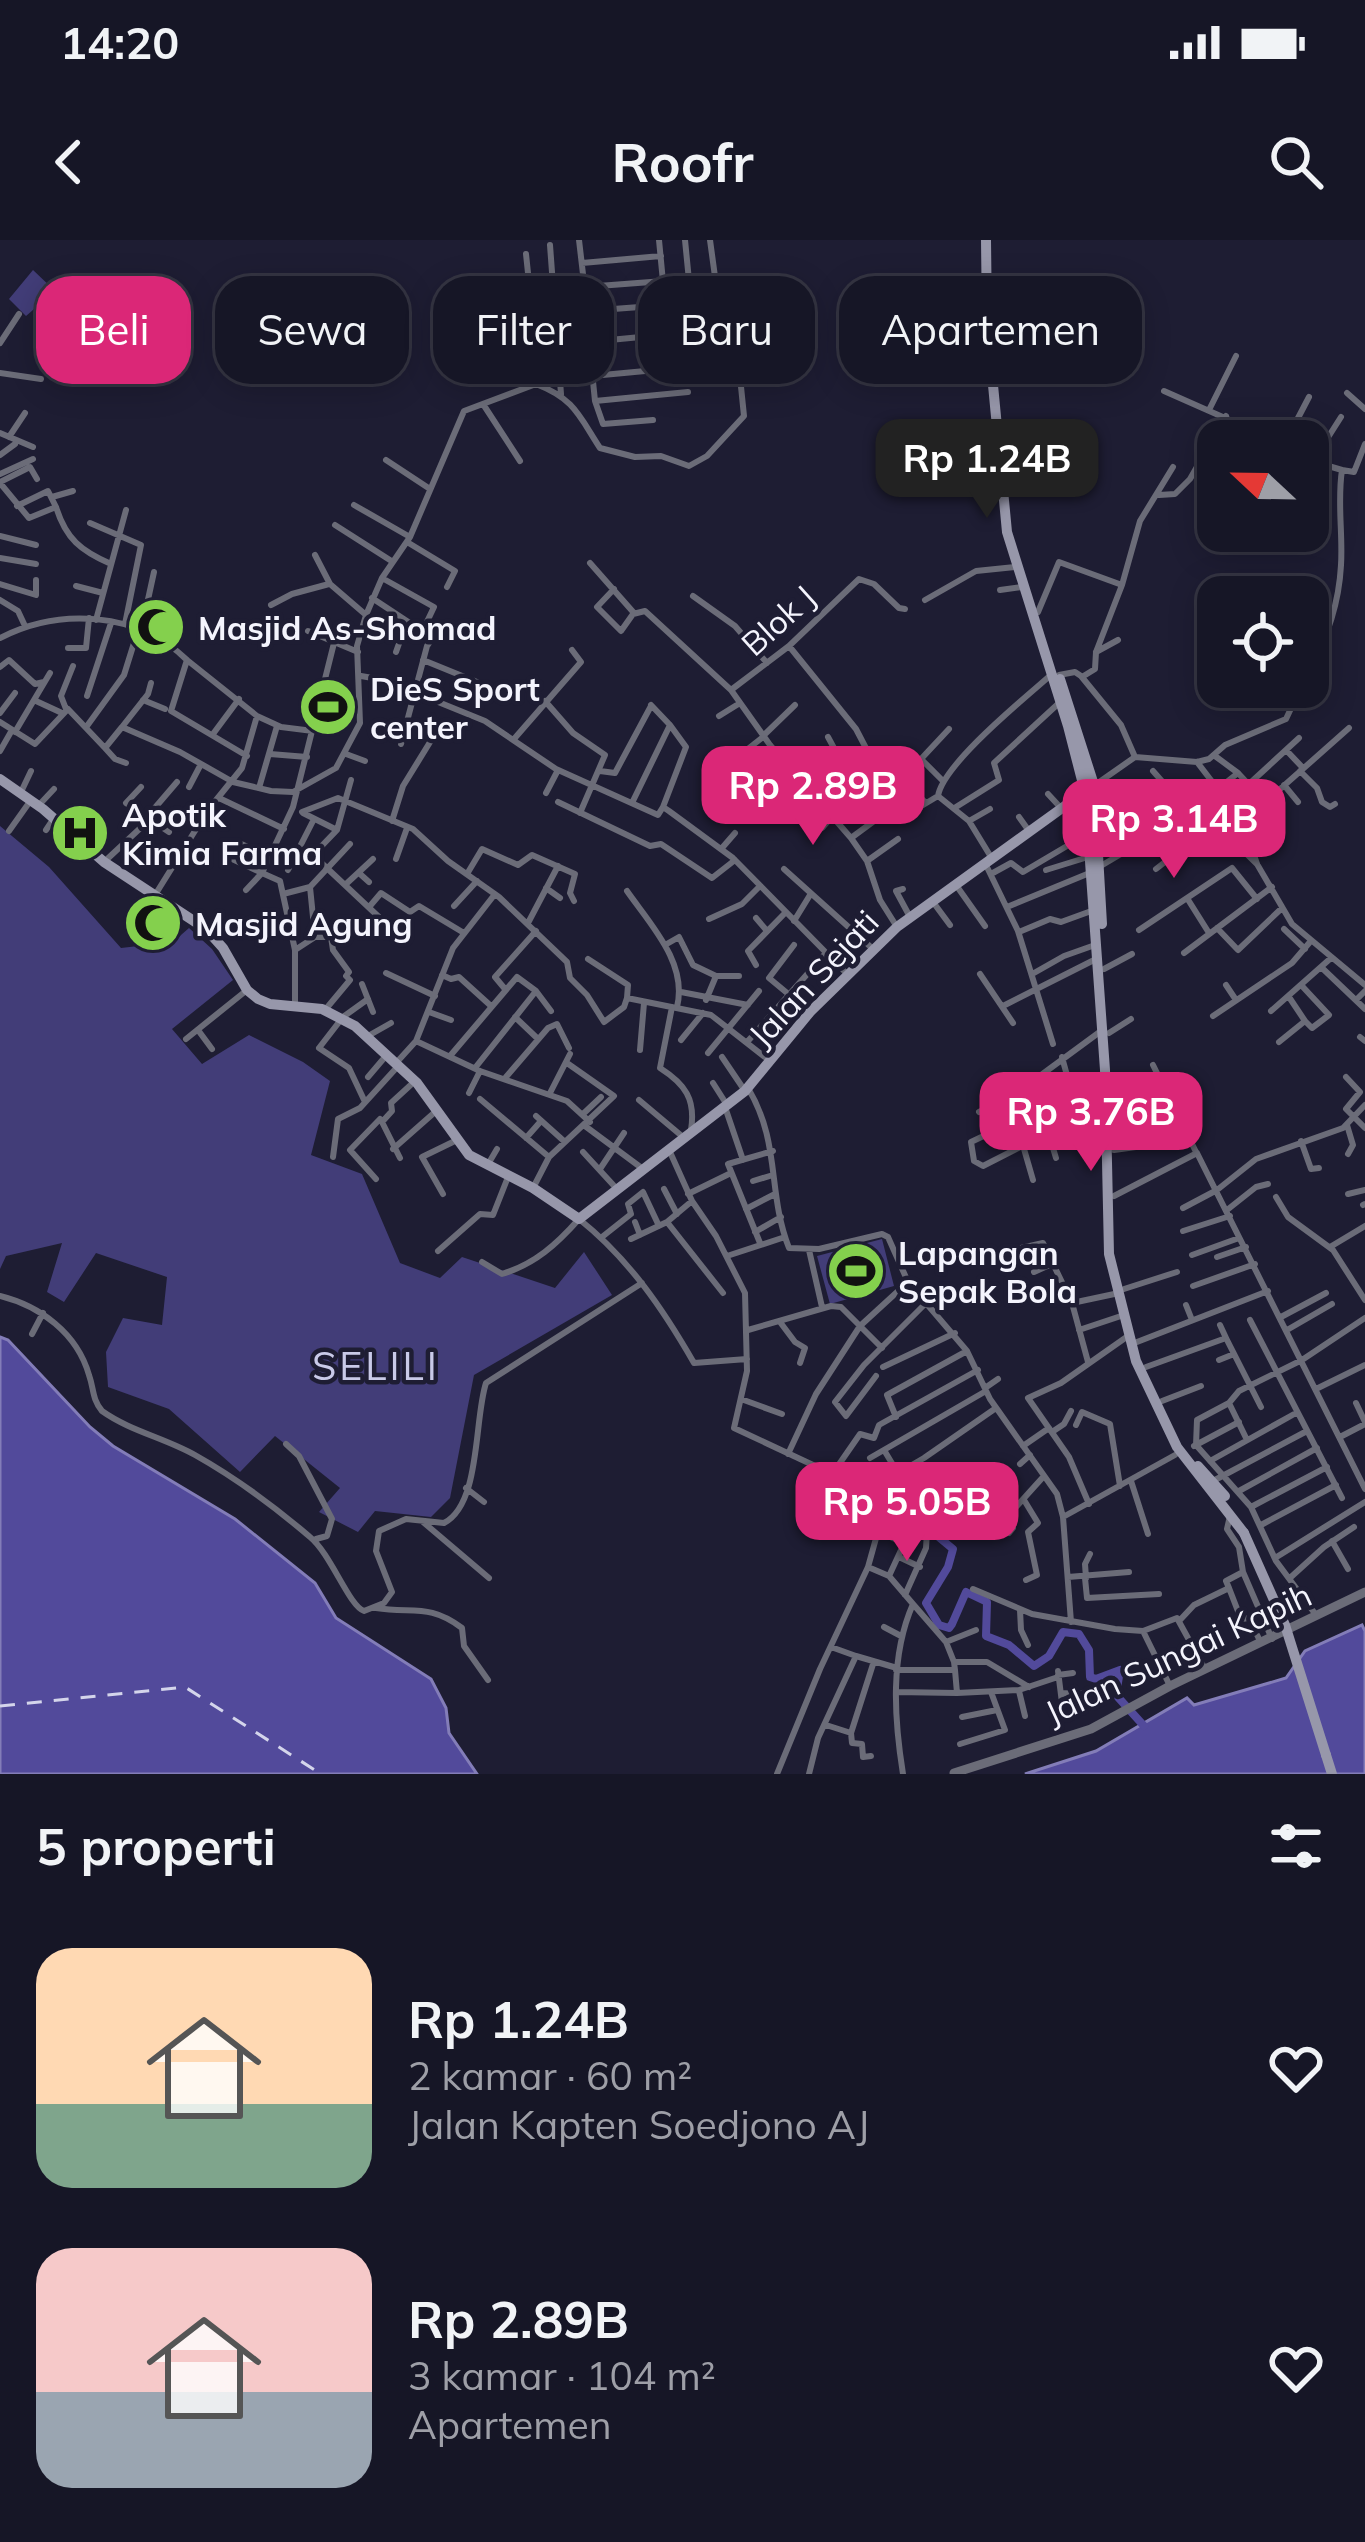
<!DOCTYPE html>
<html lang="id">
<head>
<meta charset="utf-8">
<style>
  body { margin:0; font-family:Mulish,sans-serif; background:#232332; color:#f1f3f6; height:100vh; display:flex; flex-direction:column; font-size:45px; white-space:nowrap }
  * { box-sizing:border-box; margin:0 }
  p { font-size:39px; color:#9e9fa7 }
  .icon { flex:none; width:66px; height:66px; fill:none; stroke:currentColor; stroke-width:2; stroke-linecap:round; stroke-linejoin:round }
  .map { position:relative; height:1534px; overflow:hidden }
  .sheet { display:flex; flex-direction:column; background:#161626; flex:1 }
  .sheet>* { flex:none }
  .top-card { position:absolute; left:36px; top:36px; width:1293px; height:108px; display:flex; gap:24px }
  .needle { width:78px; rotate:292deg }
  .buttons { position:absolute; left:1197px; top:180px; display:grid; gap:24px }
  .buttons a { display:grid; place-items:center; width:132px; height:132px; border-radius:24px; background:#161626; box-shadow:0 6px 30px #0003,0 0 0 3px #353543; font-size:60px }
  .price { position:absolute; translate:-50% -102px; padding:0 27px; border-radius:24px; background:#db2777; color:#fff; font-size:39px; line-height:78px; filter:drop-shadow(0 3px 6px #0008) }
  .price::after { content:''; position:absolute; left:50%; top:72px; width:36px; height:27px; margin-left:-18px; background:inherit; clip-path:polygon(0 0,100% 0,50% 100%) }
  .price.active { background:#222; color:#fff }
  ul { padding:0; list-style:none }
  li { display:flex; align-items:center; gap:36px; height:300px; padding:0 36px }
  li span { display:grid; place-items:center; flex:none; width:336px; height:240px; border-radius:36px; color:#555 }
  li>.icon { margin-inline-start:auto }
  span .icon { width:144px; height:144px; fill:#fffc; stroke-width:1 }
  li b { font-size:51px }
  h2 { display:flex; justify-content:space-between; align-items:center; height:144px; padding:0 36px; font-size:51px }
  .pill { padding:0 42px; border-radius:36px; background:#161626; box-shadow:0 6px 30px #0003,0 0 0 3px #353543; font-size:42px; line-height:108px }
  .pill.active { background:#db2777; color:#fff }
  .status { display:flex; justify-content:space-between; align-items:center; height:84px; padding:0 60px; background:#161626; direction:ltr }
  .status svg { height:33px; fill:currentColor }
  header { display:flex; justify-content:space-between; align-items:center; height:156px; padding:0 36px; background:#161626; font-size:54px; font-weight:700 }
  .map>svg:first-child { display:block }
  .green { fill:#423d78 }
  .water { fill:#524a9b; stroke:#837db8; stroke-width:3 }
  .lines { fill:none; stroke-linecap:round; stroke-linejoin:round }
  .river { stroke:#524a9b; stroke-width:8 }
  .ferry { stroke:#d4d5eb; stroke-width:3; stroke-dasharray:15 12; stroke-linecap:butt }
  .minor { stroke:#6b6c78; stroke-width:6 }
  .tertiary { stroke:#6b6c78; stroke-width:9 }
  .secondary { stroke:#9797aa; stroke-width:10 }
  .secondary-bridge { stroke:#9797aa; stroke-width:10 }
  .labels { text-anchor:middle; dominant-baseline:central; stroke-width:9; stroke-linejoin:round; paint-order:stroke }
  .street-label { font-size:33px; fill:#f4f4fd; stroke:#1e1d33 }
  .poi-label { font-size:33px; font-weight:bold; fill:#f4f4fd; stroke:#1e1d33; text-anchor:start }
  .quarter-label { font-size:39px; letter-spacing:3px; fill:#c9cae8; stroke:#1e1d33 }
</style>
</head>
<body>
<div class="status"><b>14:20</b><svg viewBox="0 0 49 12"><path d="M0 12V9h3v3zM5 12V6h3v6zM10 12V3h3v9zM15 12V0h3v12zM26 1h20v11H26zM47 4h2v5h-2z"/></svg></div>
<header><svg class="icon" aria-label="back" viewBox="0 0 24 24"><path d="M15 5l-7 7 7 7"/></svg>Roofr<svg class="icon" aria-label="search" viewBox="0 0 24 24"><circle cx="10" cy="10" r="6"/><path d="M15 15l6 6"/></svg></header>
<div class="map">
<svg width="1365" height="1534" viewBox="0 0 1365 1534">
  <rect width="100%" height="100%" fill="#1e1d33"/>
  <!-- green -->
  <path class="green" d="M33,30L55,51L26,76L9,59Z
    M0,586L49,627L121,708L173,702L189,688L212,709L233,740L172,789L202,824L249,795L303,822L330,841L311,915L362,934L400,1023L440,1038L462,1017L555,1048L584,1012L612,1055L474,1135L450,1258L431,1277L375,1271L358,1292L319,1272L340,1248L275,1196L240,1232L169,1169L108,1147L106,1112L123,1078L162,1085L167,1037L96,1013L64,1062L47,1052L62,1003L6,1016L0,1029Z
    M882,999L894,1046L830,1064L817,1016Z"/>
  <!-- water -->
  <path class="water" d="M0,1097L8,1100L90,1187L113,1206L235,1279L315,1343L336,1378L431,1439L446,1468L449,1493L477,1534H0Z
    M1362,1385L1365,1391V1534H1025L1096,1511L1187,1458L1194,1465L1286,1438L1305,1411Z"/>
  <g class="lines">
    <!-- river -->
    <path class="river" d="M929,1289L953,1309L948,1327L926,1363L939,1385L949,1388L952,1384L966,1352L987,1362L986,1396L1009,1405L1034,1426L1049,1416L1063,1392L1079,1394L1089,1410L1090,1437L1096,1439L1120,1430L1116,1455L1144,1486"/>
    <!-- ferry -->
    <path class="ferry" d="M0,1466L185,1447L321,1534"/>
    <!-- minor -->
    <path class="minor" d="M579,0L590,94L599,101L590,112L581,105L583,97L590,94
      M659,0L668,94
      M685,0L692,71
      M710,0L722,88
      M550,5L561,154
      M526,14L536,109L581,105
      M582,23L661,16
      M585,47L664,41
      M692,62L717,59
      M587,71L666,65
      M665,98L726,90
      M0,103L19,74
      M590,112L595,161L603,184L653,180
      M0,133L41,139
      M592,136L709,125
      M1164,151L1277,201
      M1347,153L1365,169
      M595,161L688,152
      M483,164L520,221
      M1209,170L1236,116
      M0,193L33,207
      M9,197L25,173
      M1286,201L1309,157
      M0,215L15,204
      M386,220L430,249
      M1308,220L1342,230
      M1313,221L1341,177
      M0,234L33,219
      M0,242L30,227L37,239
      M0,243L29,278L56,267C66,299 81,311 111,324
      M1159,255L1175,254L1190,239L1226,176
      M52,257L73,251
      M354,265L410,297
      M17,266L48,251L56,267
      M90,283L141,305L125,384
      M335,285L393,322
      M0,296L36,305
      M407,302L455,331L447,347
      M315,315L330,344L366,375
      M0,318L36,324
      M590,323L634,373
      M382,338L434,367L424,388
      M0,344L36,355V340
      M76,346L103,353
      M614,349L597,367L621,391L633,374L645,371L731,450L770,505L851,598L867,621L880,660L897,687
      M1000,350L1022,347
      M693,356L735,386L767,423
      M372,358L431,397
      M0,360L18,371L25,386
      M925,360L976,331L1015,327
      M271,365L292,354L329,344
      M1038,372L1059,322L1122,345
      M96,380L126,270
      M142,387L154,332
      M308,391L358,412
      M0,398C60,367 138,372 187,420L171,471L247,516
      M789,406L856,489L880,535
      M68,408H86L89,378
      M396,412L407,381
      M1096,412L1118,400
      M187,420L257,476L281,487L313,491
      M423,420L477,442
      M0,427L9,420L35,444L44,442
      M1308,432C1327,399 1339,364 1341,325C1343,293 1337,262 1342,230L1354,232L1365,204
      M1059,435L1075,432L1081,436L1121,485L1135,517
      M361,436L384,440L485,481L556,529L658,575L663,567L669,571L733,618L848,735
      M1082,437L1095,429L1096,412L1122,345L1140,281L1173,227
      M324,448L340,455L342,474
      M731,450L789,406L859,339L874,344L899,368L905,369
      M87,456L111,383
      M143,460L165,469
      M36,461L62,473
      M545,461L573,493L605,515L580,573
      M66,469L61,456L73,426
      M0,473L15,453
      M719,476L740,463
      M0,482L35,504L68,469L105,508L122,487L180,512L233,542L271,551L293,552L336,528L360,483L357,406L366,375L382,338L410,297L464,171L536,144C575,159 579,176 600,208L635,217L661,216L689,226L707,216L744,176L735,88L599,101
      M87,486L124,435L139,387
      M122,487L148,454L151,443
      M15,492L50,433
      M213,494L239,459
      M763,496L795,465
      M828,497L842,523L859,543
      M514,499L581,422L572,410
      M401,504L427,406L442,384
      M105,508L115,519L126,523
      M1286,510L1303,528
      M0,511L12,490
      M897,511L906,527
      M744,512L763,497
      M270,514L307,517
      M346,514L365,521
      M1215,516L1238,533
      M921,519L943,541
      M1197,522L1243,582L1257,624L1292,684L1365,745
      M600,531L615,533L651,466
      M1153,531L1190,573
      M1300,531L1317,548L1322,562L1330,567L1335,564
      M896,533L926,563
      M760,535L781,519
      M351,540L337,590L313,615L380,678
      M1249,544L1299,498
      M1095,545L1135,517L1197,522L1209,519L1225,505L1286,479L1301,447
      M1284,545L1298,562
      M141,547L126,563L169,592
      M189,547L201,524
      M259,548L277,486
      M21,552L31,531
      M546,553L558,530
      M1048,554L1061,568
      M938,556C943,524 1026,457 1052,434
      M938,556L969,581L991,617
      M219,558L284,589
      M558,562L650,606L661,604L712,638L735,620
      M632,563L670,485L651,465
      M39,565L54,549
      M799,566L822,588L865,540L896,533L921,519L949,489
      M663,567L686,507L670,485
      M956,567L999,540L994,523L1059,463
      M302,572L338,558L413,589L448,621L499,657L567,722L570,738L587,755L604,782L624,767L627,758L711,775L770,821
      M303,573L337,590
      M147,577L177,542
      M1019,577L1029,591
      M392,581L403,546L435,494L408,480
      M969,581L990,569
      M1243,582L1349,488
      M1217,585L1257,624
      M46,590L54,578
      M9,591L31,560
      M851,598L893,567L903,577L938,556
      M239,603L269,617
      M722,608L735,593
      M155,610L177,623
      M230,618L262,633L246,650
      M396,619L407,588
      M867,621L898,599
      M104,622L149,580
      M985,623L1018,691L1053,804
      M1099,627L1180,579L1238,533L1265,562
      M784,629L873,709
      M1156,629L1234,568
      M288,630L314,579
      M1046,630L1088,617
      M359,633L369,642
      M467,634L482,609L518,625L532,615L575,634L570,653L574,661
      M991,634L1011,623L1023,632L1089,593
      M345,645L373,619
      M956,645L985,686
      M310,647L315,697
      M546,648L560,658
      M903,649L896,651L910,677
      M627,651C650,684 688,723 677,767
      M283,654L310,647L350,604
      M155,655L208,570L242,528L257,476
      M1187,658L1209,693
      M933,662L950,685
      M370,666L381,653L410,672L419,666L464,693
      M454,666L477,641
      M1007,667L1092,632
      M756,678L767,691
      M709,679L742,664L760,646
      M794,681L810,655
      M528,683L558,626
      M1217,688L1238,710L1282,668
      M1284,689L1305,709
      M1139,690L1232,628L1257,659
      M1019,692L1050,679L1061,682L1094,670
      M665,705L679,697L693,725L716,736L706,760
      M794,705L769,738L810,772
      M295,710L315,697H340
      M1184,713L1272,647
      M588,719L628,745L627,758
      M756,725L748,711L786,672
      M1321,727L1365,769
      M1104,729L1132,714
      M386,733L435,756
      M1034,733L1064,716L1095,705
      M980,734L1013,783
      M442,735L451,739L459,737L491,766
      M716,736H739
      M362,744L373,772
      M1226,745L1236,760
      M1302,746L1329,775L1312,788L1305,781
      M505,749L495,737L536,691
      M681,752L748,765
      M1356,760L1365,751
      M295,766V710L280,641L262,633L293,567L334,403
      M1003,766L1096,719
      M672,767L660,828C685,844 696,859 691,890
      M325,770L350,740L346,736L349,732L333,710L331,697
      M1271,771L1331,718
      M429,772L451,780
      M1213,776L1292,723L1310,702
      M515,777L537,798
      M198,790L212,809
      M1109,793L1131,779
      M368,796L391,783
      M1360,797L1365,801
      M186,799L247,750
      M681,800L703,773
      M416,801L480,831L567,861L590,882
      M748,801L825,714
      M1279,802L1305,781L1289,757
      M640,810L644,763
      M708,813L759,751
      M450,816L517,737L536,751L551,771
      M722,817L745,851
      M1062,817C1069,844 1074,867 1103,875
      M397,822L416,801L453,708L495,654
      M1153,825L1196,912
      M475,828L536,751
      M368,837L385,817
      M506,837L548,788L557,784L569,808
      M1346,837L1360,852L1346,869L1365,888
      M713,843L727,865
      M748,848C781,903 767,952 789,1008L819,1009L882,994L888,997L908,1042L967,1111L990,1159L1057,1254L1063,1277L1071,1382
      M469,853L480,831
      M550,853L570,814
      M1009,857L1033,940
      M480,859L549,917
      M639,860L683,897
      M365,862L349,828L319,808L343,777L368,759
      M725,867L743,920
      M979,872L1018,852L1101,791
      M583,874L601,857
      M536,876L565,902
      M1017,880L971,902L974,921L983,926L1024,905
      M382,882L392,871L391,863L415,841
      M382,882L400,918
      M1347,885L1353,905L1348,914
      M585,886L643,929
      M526,898L541,881
      M1301,901L1311,929L1319,928
      M393,909L435,872
      M1114,910L1143,906L1164,896
      M583,912L616,948
      M670,912L692,961L716,996L745,1053L747,1131L734,1188L860,1247L876,1267L880,1284L868,1327L820,1429L777,1534
      M333,917L338,879L360,868L399,825
      M1056,918L1044,878L1054,859L1069,846
      M487,926L497,909
      M600,929L624,893
      M376,939L350,910L380,879L382,882
      M753,941L773,935
      M533,948L549,917L614,856L567,823
      M664,949L677,974
      M443,954L422,917L457,900
      M688,954L731,933
      M1348,954L1365,950
      M1114,956L1197,913L1365,1249
      M1276,957L1288,977L1333,1010L1365,1060
      M1363,965L1365,964
      M1183,968L1217,950L1256,919L1343,888L1365,865
      M746,969L775,954
      M1227,970L1256,947L1268,944
      M635,982L640,995
      M667,982L723,1053
      M1183,991L1230,976
      M755,992L781,977
      M602,997L631,974L628,964L643,952L659,986
      M631,999L667,982L692,961
      M760,1003L728,924L773,911
      M1330,1007L1365,986
      M1021,1008L1043,1003L1072,1063L1088,1122
      M809,1010L822,1067
      M438,1011L480,974L493,975L508,937
      M1192,1015L1239,998
      M727,1016L785,997
      M1217,1017L1246,1007
      M482,1022L502,1034C535,1024 557,1004 579,979C629,1019 663,1069 694,1123L747,1119
      M1034,1032L1054,1023
      M1193,1046L1255,1024
      M1124,1049L1177,1032
      M0,1056C40,1066 77,1093 89,1135C94,1149 92,1159 102,1171C130,1191 165,1198 195,1215C236,1238 275,1267 310,1297C331,1314 349,1366 364,1371L384,1363L392,1352L376,1311L379,1291L406,1279L444,1283C481,1264 474,1179 486,1143L642,1043
      M1072,1063L1119,1053
      M1186,1065L1192,1080
      M1281,1077L1326,1053
      M1250,1080L1342,1258
      M780,1082L795,1102L805,1108L800,1123
      M1220,1085L1226,1098
      M748,1090L831,1066L841,1067L860,1086L816,1154L788,1214
      M1079,1090L1124,1075
      M1287,1090L1332,1064
      M32,1094L43,1073
      M1137,1102L1268,1051
      M882,1108L860,1086L908,1042
      M1219,1120L1234,1114
      M883,1127L955,1093
      M1146,1127L1226,1098L1261,1167
      M876,1136L846,1176L835,1162L864,1125L927,1062
      M985,1148L998,1139
      M1316,1149L1365,1125
      M741,1159L782,1174
      M1162,1161L1201,1146
      M1229,1163L1247,1200
      M1356,1163L1365,1182
      M896,1177L887,1155L967,1111
      M1076,1185L1082,1172L1110,1184L1120,1246
      M1052,1192L1064,1184L1071,1171
      M1340,1197L1365,1184
      M286,1204L299,1216L332,1279L327,1296L316,1299
      M1023,1206L1049,1188
      M1194,1206L1239,1182
      M884,1210L899,1235
      M870,1218L986,1151
      M1210,1221L1296,1173
      M1020,1224L1030,1215
      M833,1233L860,1194L874,1198L879,1185L978,1130
      M1131,1241L1148,1294
      M1213,1241L1307,1191
      M466,1248L484,1262
      M1239,1251L1317,1208
      M865,1252L924,1218L996,1168
      M1024,1260L1038,1283L1028,1292L1037,1335L1026,1340
      M1089,1264L1069,1217L1028,1158L1061,1143L1128,1096
      M876,1267L895,1256
      M1251,1267L1327,1227
      M1230,1276L1227,1289L1239,1307L1243,1332
      M1063,1277L1175,1215
      M423,1282L489,1338
      M1261,1285L1336,1245
      M879,1292L895,1299L897,1296
      M1009,1293L1013,1288L1006,1278L1044,1236
      M1332,1301L1348,1329
      M899,1317L920,1327
      M1275,1318L1365,1262
      M868,1327L889,1336L913,1364
      M889,1336L908,1295L928,1290
      M1068,1337L1129,1332
      M1291,1337L1324,1307L1354,1287
      M1085,1338L1087,1358L1159,1354
      M1086,1338L1085,1324L1090,1314
      M1229,1348L1241,1379L1249,1378L1260,1401
      M973,1349L1032,1374L1115,1389L1143,1391L1177,1378L1205,1429
      M905,1355L926,1308L928,1275L939,1270
      M376,1368C412,1374 429,1363 462,1388L464,1406L488,1440
      M1020,1370L1021,1390L1028,1405
      M1316,1375L1276,1321L1251,1267L1196,1205L1197,1180L1229,1163L1239,1151L1302,1120L1365,1078
      M1180,1380L1194,1365L1229,1348L1226,1341L1243,1332L1272,1399
      M884,1387L901,1396
      M1143,1391L1170,1446
      M946,1402L976,1390
      M831,1407L856,1416
      M896,1430H955L954,1422H987L1029,1447
      M1058,1431L1062,1463
      M1058,1435L1073,1433
      M1019,1451L1025,1476
      M896,1452L957,1453L955,1430
      M957,1453L1019,1450L1058,1437
      M1061,1453L1080,1454L1092,1449
      M962,1477L997,1470
      M826,1485L851,1493L874,1421
      M851,1493L852,1503L862,1504L863,1517L871,1516
      M960,1504L1005,1490L991,1452
      M809,1534L818,1498L856,1416L897,1428
      M903,1534C894,1478 890,1416 913,1364L946,1402L954,1422"/>
    <!-- tertiary -->
    <path class="tertiary" d="M954,1533L1091,1489L1170,1446L1365,1352"/>
    <!-- secondary -->
    <path class="secondary" d="M986,0L987,82L1007,292L1068,486L1085,552L1105,830L1109,1014L1136,1121L1177,1207L1244,1293
      M1060,439L1094,545L1102,684
      M0,539L43,569L104,622L206,689L223,708L247,750L258,759L270,764L322,769L355,786L417,843L469,915L533,948L579,979L745,851L810,772L897,687L1094,545
      M1198,1226L1225,1256
      M1326,1515L1332,1534"/>
    <!-- secondary-bridge -->
    <path class="secondary-bridge" d="M1244,1293L1285,1385L1326,1515"/>
  </g>
  <!-- icons -->
  <defs>
    <symbol id="mosque-disc" viewBox="-11 -11 22 22"><circle r="9.5" fill="#84d04d" stroke="#1e1d33"/><path d="M3.5-4.9A6 6 0 1 0 3.5 4.9A5 5 0 1 1 3.5-4.9Z" fill="#111"/></symbol>
    <symbol id="stadium-disc" viewBox="-11 -11 22 22"><circle r="9.5" fill="#84d04d" stroke="#1e1d33"/><path d="M0-5a6.5 5 0 1 0 0 10a6.5 5 0 1 0 0-10ZM-3.5-1.8h7v3.6h-7Z" fill="#111"/></symbol>
    <symbol id="hospital-disc" viewBox="-11 -11 22 22"><circle r="9.5" fill="#84d04d" stroke="#1e1d33"/><path d="M-5-5h3v3.5h4V-5h3V5h-3V1.5h-4V5h-3Z" fill="#111"/></symbol>
  </defs>
  <g fill-rule="evenodd">
    <use href="#mosque-disc" x="123" y="354" width="66" height="66"/>
    <use href="#stadium-disc" x="295" y="434" width="66" height="66"/>
    <use href="#hospital-disc" x="47" y="560" width="66" height="66"/>
    <use href="#mosque-disc" x="120" y="650" width="66" height="66"/>
    <use href="#stadium-disc" x="823" y="998" width="66" height="66"/>
  </g>
  <g class="labels">
    <!-- street labels -->
    <g class="street-label">
      <text transform="translate(778 380) rotate(-42)">Blok J</text>
      <text transform="translate(813 738) rotate(-47)">Jalan Sejati</text>
      <text transform="translate(1178 1413) rotate(-25)">Jalan Sungai Kapih</text>
    </g>
    <!-- poi labels -->
    <g class="poi-label">
      <text x="198" y="387">Masjid As-Shomad</text>
      <text x="370" y="448">DieS Sport<tspan x="370" dy="38">center</tspan></text>
      <text x="122" y="574">Apotik<tspan x="122" dy="38">Kimia Farma</tspan></text>
      <text x="195" y="683">Masjid Agung</text>
      <text x="898" y="1012">Lapangan<tspan x="898" dy="38">Sepak Bola</tspan></text>
    </g>
    <!-- quarter labels -->
    <g class="quarter-label">
      <text x="376" y="1125">SELILI</text>
    </g>
  </g>
</svg>
<div class="buttons">
<a><svg class="needle" viewBox="-14 -14 28 28"><path d="M0-13l5 13h-10z" fill="#e53935"/><path d="M0 13l5-13h-10z" fill="#9e9fa7"/></svg></a>
<a><svg class="icon" aria-label="locate" viewBox="0 0 24 24"><circle cx="12" cy="12" r="6"/><path d="M12 2v4M12 18v4M2 12h4M18 12h4"/></svg></a>
</div>
<b class="price active" style="left:987px;top:281px">Rp 1.24B</b>
<b class="price" style="left:813px;top:608px">Rp 2.89B</b>
<b class="price" style="left:1174px;top:641px">Rp 3.14B</b>
<b class="price" style="left:1091px;top:934px">Rp 3.76B</b>
<b class="price" style="left:907px;top:1324px">Rp 5.05B</b>
<div class="top-card">
<a class="pill active">Beli</a>
<a class="pill">Sewa</a>
<a class="pill">Filter</a>
<a class="pill">Baru</a>
<a class="pill">Apartemen</a>
</div>
</div>
<section class="sheet">
<h2>5 properti<svg class="icon" aria-label="filters" viewBox="0 0 24 24"><path d="M4 7h16M4 17h16"/><circle cx="9" cy="7" r="2"/><circle cx="15" cy="17" r="2"/></svg></h2>
<ul>
<li><span style="background:linear-gradient(#ffd9b3 65%,#7fa58c 0)"><svg class="icon" aria-label="home" viewBox="0 0 24 24"><path d="M3 11l9-7 9 7M6 9v11h12V9"/></svg></span><div><b>Rp 1.24B</b><p>2 kamar · 60 m²</p><p>Jalan Kapten Soedjono AJ</p></div><svg class="icon" aria-label="heart" viewBox="0 0 24 24"><path d="M12 20l-8-8c-3-5 5-10 8-4 3-6 11-1 8 4z"/></svg></li>
<li><span style="background:linear-gradient(#f6c9c9 60%,#9aa5b1 0)"><svg class="icon" aria-label="home" viewBox="0 0 24 24"><path d="M3 11l9-7 9 7M6 9v11h12V9"/></svg></span><div><b>Rp 2.89B</b><p>3 kamar · 104 m²</p><p>Apartemen</p></div><svg class="icon" aria-label="heart" viewBox="0 0 24 24"><path d="M12 20l-8-8c-3-5 5-10 8-4 3-6 11-1 8 4z"/></svg></li>
</ul>
</section>
</body>
</html>
